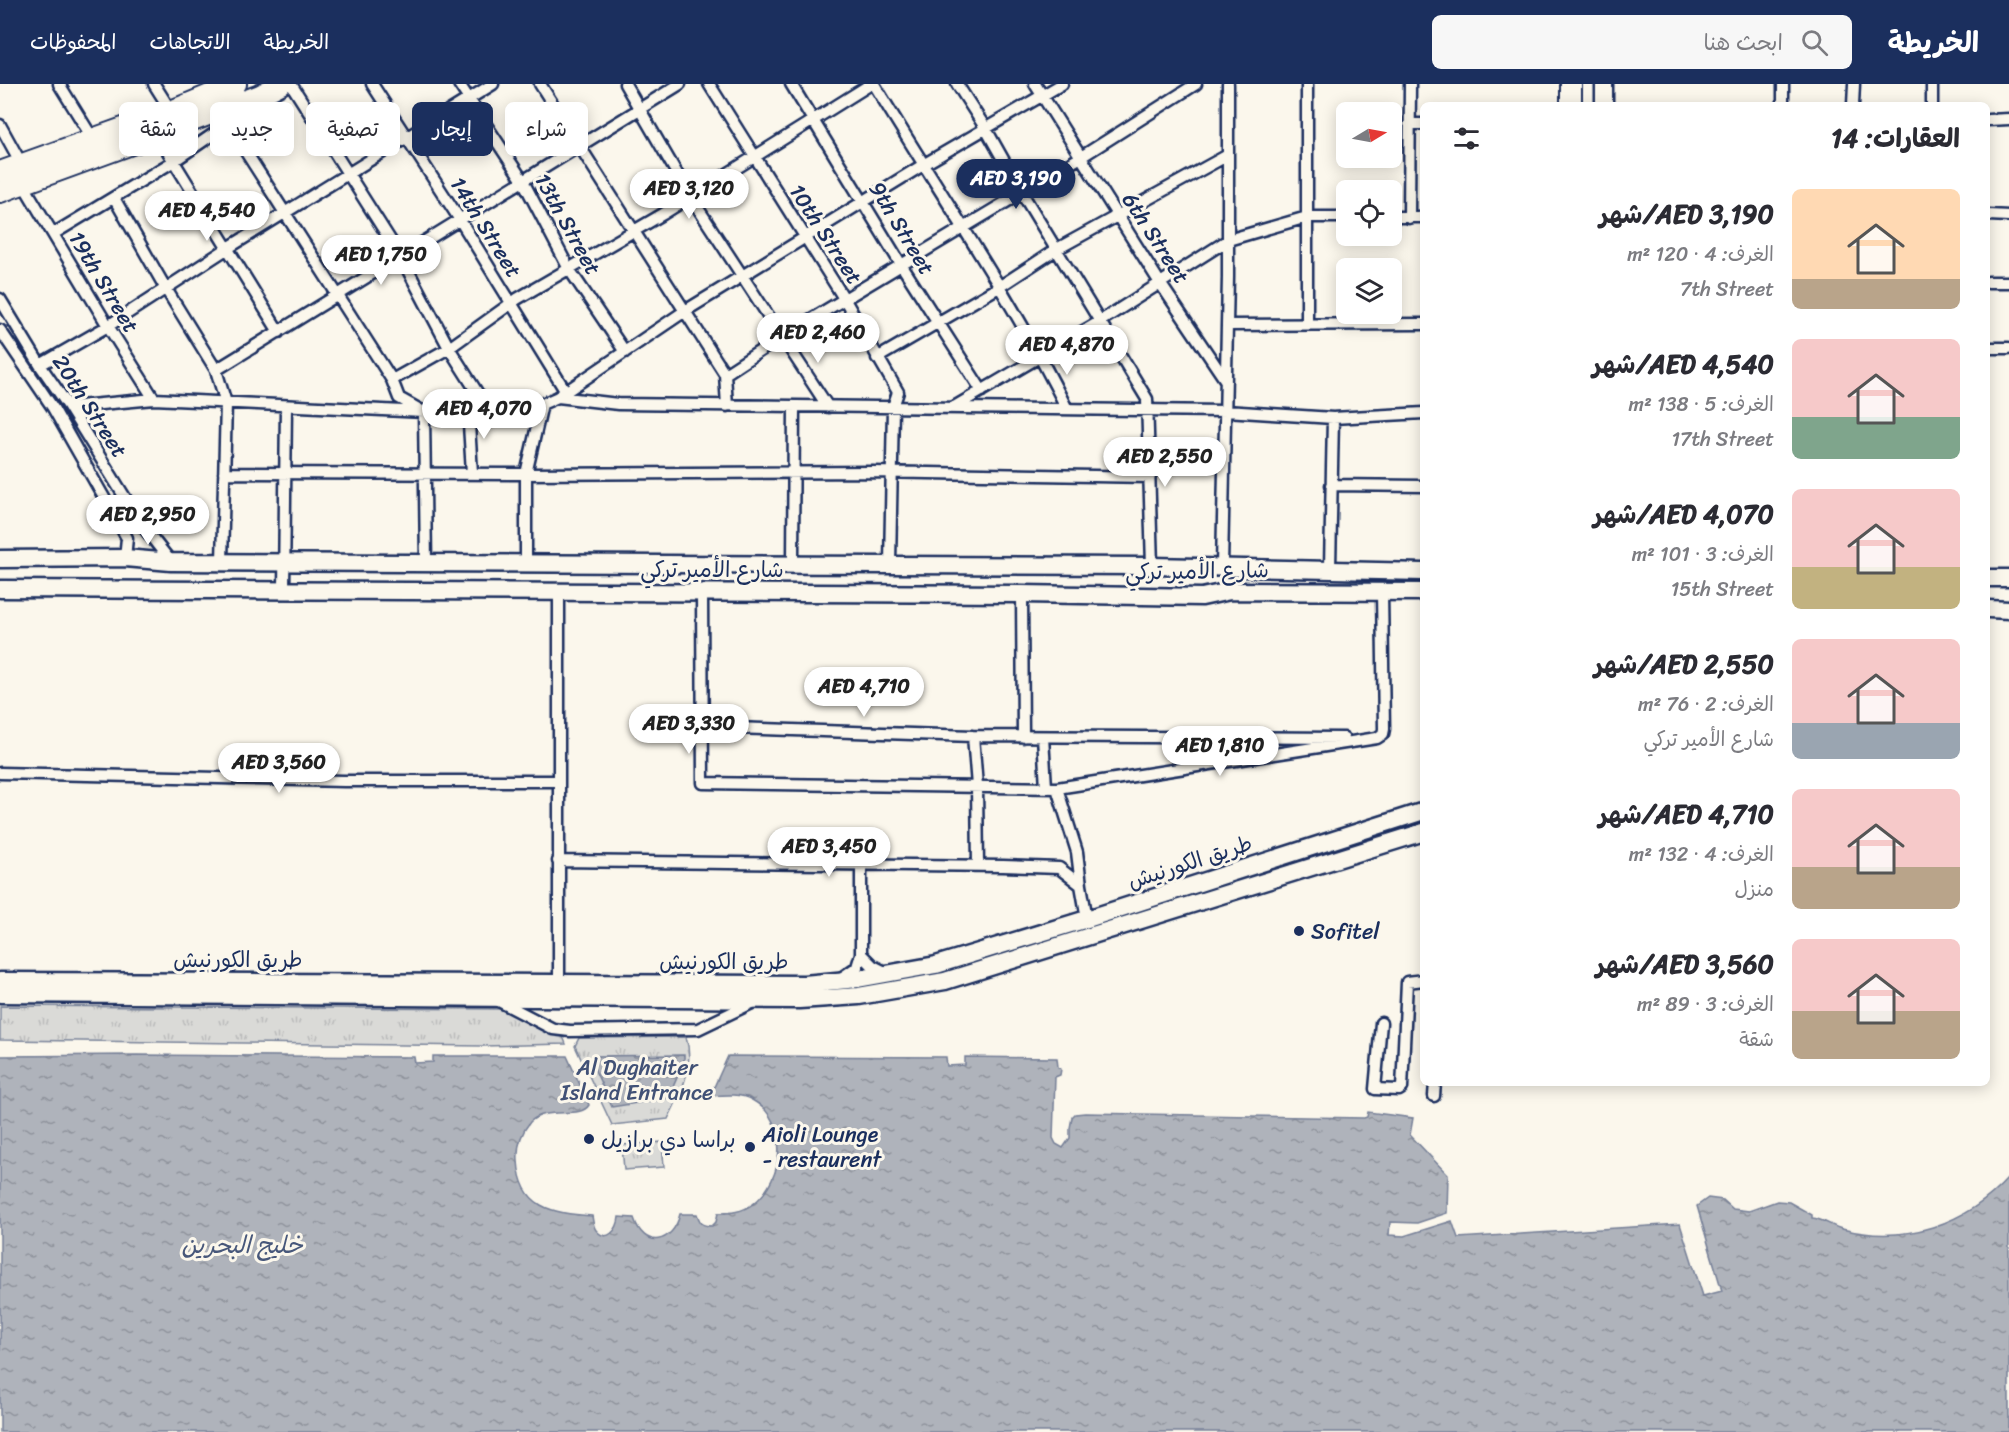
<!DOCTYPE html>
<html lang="ar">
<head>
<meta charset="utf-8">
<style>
  body { margin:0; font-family:Sriracha,"Playpen Sans Arabic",sans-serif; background:#f7f7f7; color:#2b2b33; direction:rtl; height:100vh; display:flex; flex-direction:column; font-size:22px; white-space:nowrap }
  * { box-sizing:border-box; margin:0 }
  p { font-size:20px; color:#7c7c81 }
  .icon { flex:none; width:33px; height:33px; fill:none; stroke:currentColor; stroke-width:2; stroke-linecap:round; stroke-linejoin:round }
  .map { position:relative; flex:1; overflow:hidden; direction:ltr }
  .drawer { position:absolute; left:1420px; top:18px; width:570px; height:984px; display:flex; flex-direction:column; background:#fff; border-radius:9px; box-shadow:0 3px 15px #0003; direction:rtl }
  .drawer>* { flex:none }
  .hud { position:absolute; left:18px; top:18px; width:570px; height:54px; direction:rtl; display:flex; gap:12px }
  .needle { width:39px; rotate:80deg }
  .tools { position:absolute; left:1336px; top:18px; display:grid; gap:12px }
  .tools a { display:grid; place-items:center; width:66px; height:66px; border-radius:9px; background:#fff; box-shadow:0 3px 15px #0003; font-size:30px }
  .price { position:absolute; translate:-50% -51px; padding:0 14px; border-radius:21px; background:#fff; color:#222; font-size:20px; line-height:39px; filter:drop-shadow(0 2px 3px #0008) }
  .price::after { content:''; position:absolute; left:50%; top:36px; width:18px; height:14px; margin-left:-9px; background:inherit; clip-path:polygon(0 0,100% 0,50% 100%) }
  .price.active { background:#1b2f5e; color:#fff }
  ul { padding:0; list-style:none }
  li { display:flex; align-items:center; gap:18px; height:150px; padding:0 30px }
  li span { display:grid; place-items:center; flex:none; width:168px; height:120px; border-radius:9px; color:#555 }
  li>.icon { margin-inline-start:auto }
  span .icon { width:72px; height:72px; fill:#fffc; stroke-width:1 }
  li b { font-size:26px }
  h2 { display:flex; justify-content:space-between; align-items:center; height:72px; padding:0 30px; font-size:26px }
  .tag { padding:0 21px; border-radius:9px; background:#fff; box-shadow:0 3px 15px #0003; font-size:21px; line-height:54px }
  .tag.active { background:#1b2f5e; color:#fff }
  header { display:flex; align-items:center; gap:36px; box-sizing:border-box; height:84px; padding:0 30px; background:#1b2f5e; color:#fff }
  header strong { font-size:28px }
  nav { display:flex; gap:33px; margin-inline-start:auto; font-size:21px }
  .search { width:420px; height:54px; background:#f7f7f7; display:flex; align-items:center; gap:15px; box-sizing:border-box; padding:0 21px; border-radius:9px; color:#7c7c81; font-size:22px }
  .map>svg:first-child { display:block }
  .park { fill:url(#park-tufts); stroke:#7a849a; stroke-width:1.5 }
  .water { fill:url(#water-ripples); stroke:#747e96; stroke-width:1.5 }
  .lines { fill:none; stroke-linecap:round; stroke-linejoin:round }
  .minor-casing { stroke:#1b2f5e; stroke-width:15 }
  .primary-casing { stroke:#1b2f5e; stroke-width:21 }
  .trunk-casing { stroke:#1b2f5e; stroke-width:21 }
  .motorway-casing { stroke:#1b2f5e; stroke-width:24 }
  .minor { stroke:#fbf7ec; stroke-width:10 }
  .primary { stroke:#fbf7ec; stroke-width:16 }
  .trunk { stroke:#fbf7ec; stroke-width:16 }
  .motorway { stroke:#fbf7ec; stroke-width:20 }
  .poi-dot { fill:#1b2f5e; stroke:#fbf7ec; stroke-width:2 }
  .labels { text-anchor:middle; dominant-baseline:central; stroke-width:6; stroke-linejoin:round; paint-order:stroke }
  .street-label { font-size:22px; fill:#1b2f5e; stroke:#fbf7ec }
  .poi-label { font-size:22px; fill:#1b2f5e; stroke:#fbf7ec; text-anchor:start }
  .park-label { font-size:22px; fill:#415176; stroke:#fbf7ec }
  .water-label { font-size:24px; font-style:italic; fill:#47577a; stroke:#fbf7ec }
</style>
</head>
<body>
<header>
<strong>الخريطة</strong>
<div class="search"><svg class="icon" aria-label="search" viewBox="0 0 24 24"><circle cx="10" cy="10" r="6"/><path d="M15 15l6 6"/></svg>ابحث هنا</div>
<nav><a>الخريطة</a><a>الاتجاهات</a><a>المحفوظات</a></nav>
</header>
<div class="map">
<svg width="2009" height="1348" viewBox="0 0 2009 1348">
  <defs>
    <pattern id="park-tufts" width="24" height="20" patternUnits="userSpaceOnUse" patternTransform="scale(1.5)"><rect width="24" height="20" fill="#dadad7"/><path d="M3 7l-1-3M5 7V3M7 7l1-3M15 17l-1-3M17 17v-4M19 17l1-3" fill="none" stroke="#babbbb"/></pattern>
    <pattern id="water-ripples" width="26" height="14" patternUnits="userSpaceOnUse" patternTransform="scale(1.5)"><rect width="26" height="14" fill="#afb3bb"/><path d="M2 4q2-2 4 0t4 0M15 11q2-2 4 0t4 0" fill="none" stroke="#8e929b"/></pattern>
  </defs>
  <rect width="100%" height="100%" fill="#fbf7ec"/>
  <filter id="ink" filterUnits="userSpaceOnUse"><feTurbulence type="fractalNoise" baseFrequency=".0167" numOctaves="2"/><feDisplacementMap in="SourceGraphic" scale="12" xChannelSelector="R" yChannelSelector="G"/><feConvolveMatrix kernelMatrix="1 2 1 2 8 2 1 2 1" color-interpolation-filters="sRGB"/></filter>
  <g filter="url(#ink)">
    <!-- park -->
    <path class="park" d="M0,922L507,925L562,950L566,960L482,962L0,956Z
      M686,953C695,983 681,1008 668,1035L612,1041L575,962L579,954Z
      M662,1058L664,1083L624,1086L622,1061Z"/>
    <!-- water -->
    <path class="water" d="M137,971L414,973L415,979L433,978V972H567L589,1021C580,1036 546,1021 530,1038C521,1049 517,1063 518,1077C521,1124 551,1129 592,1132C593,1136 593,1142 596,1146C607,1160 618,1145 619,1133L634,1134C644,1166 673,1160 680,1130H697C700,1139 702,1142 712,1142L716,1138L718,1129C731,1129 742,1128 753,1120C785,1096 790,1036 752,1016C740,1009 723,1011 710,1012L728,972L946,973L947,982L965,981V973L1057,974L1058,983L1061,985L1060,991L1055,993L1053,1054L1056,1060L1063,1064L1070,1054V1044L1072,1033L1075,1030L1085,1029L1364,1034L1367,1033L1368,1028L1413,1034L1410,1051L1448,1091L1447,1129L1417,1139L1390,1138L1389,1151L1404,1152L1452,1137L1458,1154L1680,1140L1703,1212L1722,1207L1697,1122L1708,1114L1723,1116L1733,1125L1749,1127L1777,1117L1789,1118L1812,1131V1134C1823,1135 1831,1142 1842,1145C1904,1161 1966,1141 2009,1093V1348H0V972Z
      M684,971V978L668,1014L612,1023L592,980V972Z"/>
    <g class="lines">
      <defs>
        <path id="minor" d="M59,0L93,55
          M154,0L171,27
          M291,0L401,173L449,264L487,324
          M372,0L460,136L566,308
          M459,0L523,97L569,185L625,268
          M540,0L725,290L727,322
          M625,0L690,112L828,323
          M709,0L845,216L898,308L893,323L890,480
          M791,0L902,182L982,307
          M874,0C939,108 1011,212 1067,325
          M957,0L986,45L1022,109L1147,315L1152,482
          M1035,0L1160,199L1226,297
          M1783,0V21
          M1932,0V21
          M1853,21L1854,0
          M1988,36L2009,35
          M228,40L392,296L399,314L424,328L426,479
          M1409,40H1424
          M0,41L22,81
          M148,54L165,63L168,68L279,248
          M23,100L108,242L154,315
          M114,114L166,205L216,286
          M1988,131L2009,132
          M1392,133H1424
          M1409,134L1410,0
          M53,150L174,77L228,40L229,34
          M1988,198H2009
          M0,215L40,281L69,323L142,441L171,478
          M1307,240V0
          M1227,241L1424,240
          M0,246L53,324L127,454L125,474
          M1988,264H2009
          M877,274L999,203L1057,165L1228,71
          M40,281L108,242L228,164L493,0
          M725,290L783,252L1081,73L1196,0
          M392,296L449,264L517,215L663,130L871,0
          M558,313L685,227L923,81L1062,0
          M69,323L154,315L424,328L542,320L558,313L618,320L1226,327L1333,334L1424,329
          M954,323L1099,238L1228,156L1307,133H1347
          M468,324L472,389
          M224,389L526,390L873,388L1150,393
          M1331,401L1424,402
          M222,478L226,319L216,286L680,0
          M793,479L794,322
          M526,480V390L542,320
          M1222,483L1228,193V0
          M1330,484L1333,334
          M284,506L286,322
          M702,508L703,699L1057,704L1377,654L1383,650L1384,645L1382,508
          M1022,510L1023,653
          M704,643L973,652L1344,654
          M973,652L977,702L978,782
          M1043,653L1046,703
          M0,689L344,697H558
          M1057,704L1077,768L1081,801
          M558,777L1003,782L1059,784L1081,801L1087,835
          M861,870L873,882L887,889
          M841,894L857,883L861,870V780
          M559,899V507
          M495,915L553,945L570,947L698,945L754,918
          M1381,939L1375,1005L1399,1006L1402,1004L1407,898L1424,896
          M1434,1012L1435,999"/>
        <path id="primary" d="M0,475L125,474L171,478L1152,482L1424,488
          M1988,494H2009
          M0,505L1022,510L1202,513L1230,507L1424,508
          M1988,525L2009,526
          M0,897L804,900L858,895L936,881L1087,835L1424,727
          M0,910L799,916L859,912L945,897L1424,748"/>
        <path id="trunk" d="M1604,21V0"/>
        <path id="motorway" d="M1571,0V21
          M0,88L171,27L236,0
          M0,108L148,54L260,11L281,0"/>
      </defs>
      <!-- minor casing -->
      <use href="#minor" class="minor-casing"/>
      <!-- primary casing -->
      <use href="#primary" class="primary-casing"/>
      <!-- trunk casing -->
      <use href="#trunk" class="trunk-casing"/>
      <!-- motorway casing -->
      <use href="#motorway" class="motorway-casing"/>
      <!-- minor -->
      <use href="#minor" class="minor"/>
      <!-- primary -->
      <use href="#primary" class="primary"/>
      <!-- trunk -->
      <use href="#trunk" class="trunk"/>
      <!-- motorway -->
      <use href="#motorway" class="motorway"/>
    </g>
  </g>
  <!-- markers -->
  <g class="poi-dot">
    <circle cx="1299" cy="847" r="6"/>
    <circle cx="589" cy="1055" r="6"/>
    <circle cx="750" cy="1063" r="6"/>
  </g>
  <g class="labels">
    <!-- street labels -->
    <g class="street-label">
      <text transform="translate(568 140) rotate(61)">13th Street</text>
      <text transform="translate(486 143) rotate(58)">14th Street</text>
      <text transform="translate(902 144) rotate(59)">9th Street</text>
      <text transform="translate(826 150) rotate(57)">10th Street</text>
      <text transform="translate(1156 154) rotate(57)">6th Street</text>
      <text transform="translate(104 198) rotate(59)">19th Street</text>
      <text transform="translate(90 322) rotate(57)">20th Street</text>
      <text x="712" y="485">شارع الأمير تركي</text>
      <text transform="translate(1197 487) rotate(-1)">شارع الأمير تركي</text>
      <text transform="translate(1190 778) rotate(-18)">طريق الكورنيش</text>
      <text x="238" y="875">طريق الكورنيش</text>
      <text x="724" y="877">طريق الكورنيش</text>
    </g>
    <!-- poi labels -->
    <g class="poi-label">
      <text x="1311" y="847">Sofitel</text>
      <text x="762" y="1050">Aioli Lounge<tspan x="762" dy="25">- restaurent</tspan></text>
      <text x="601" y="1055">براسا دي برازيل</text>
    </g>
    <!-- park labels -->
    <g class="park-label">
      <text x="637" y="983">Al Dughaiter<tspan x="637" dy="25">Island Entrance</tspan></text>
    </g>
    <!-- water labels -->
    <g class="water-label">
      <text x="242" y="1161">خليج البحرين</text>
    </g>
  </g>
</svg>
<div class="tools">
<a><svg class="needle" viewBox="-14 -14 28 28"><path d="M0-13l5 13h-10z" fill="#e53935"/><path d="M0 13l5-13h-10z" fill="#7c7c81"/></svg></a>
<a><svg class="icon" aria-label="locate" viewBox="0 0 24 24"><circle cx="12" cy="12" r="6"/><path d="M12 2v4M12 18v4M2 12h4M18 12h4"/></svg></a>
<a><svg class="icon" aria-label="layers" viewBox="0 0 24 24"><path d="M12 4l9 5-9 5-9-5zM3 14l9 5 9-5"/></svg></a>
</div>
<b class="price active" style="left:1016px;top:126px">AED 3,190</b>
<b class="price" style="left:689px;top:136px">AED 3,120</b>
<b class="price" style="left:207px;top:158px">AED 4,540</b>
<b class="price" style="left:381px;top:202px">AED 1,750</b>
<b class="price" style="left:818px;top:280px">AED 2,460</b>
<b class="price" style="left:1067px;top:292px">AED 4,870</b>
<b class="price" style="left:484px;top:356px">AED 4,070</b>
<b class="price" style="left:1165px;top:404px">AED 2,550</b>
<b class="price" style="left:148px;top:462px">AED 2,950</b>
<b class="price" style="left:864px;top:634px">AED 4,710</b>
<b class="price" style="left:689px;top:671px">AED 3,330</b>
<b class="price" style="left:1220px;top:693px">AED 1,810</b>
<b class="price" style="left:279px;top:710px">AED 3,560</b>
<b class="price" style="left:829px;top:794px">AED 3,450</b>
<div class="hud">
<a class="tag">شراء</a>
<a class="tag active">إيجار</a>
<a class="tag">تصفية</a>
<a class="tag">جديد</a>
<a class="tag">شقة</a>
</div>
<section class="drawer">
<h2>العقارات: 14<svg class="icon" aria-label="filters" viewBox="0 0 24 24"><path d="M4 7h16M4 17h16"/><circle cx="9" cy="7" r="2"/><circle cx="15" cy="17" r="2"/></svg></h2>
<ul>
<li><span style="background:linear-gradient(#ffd9b3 75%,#b9a48a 0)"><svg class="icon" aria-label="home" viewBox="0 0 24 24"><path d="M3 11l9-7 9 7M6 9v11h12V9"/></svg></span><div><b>AED 3,190/شهر</b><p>الغرف: 4 · 120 m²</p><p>7th Street</p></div></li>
<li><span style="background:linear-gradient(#f6c9c9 65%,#7fa58c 0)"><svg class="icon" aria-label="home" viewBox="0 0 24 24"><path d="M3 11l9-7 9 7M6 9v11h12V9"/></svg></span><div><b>AED 4,540/شهر</b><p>الغرف: 5 · 138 m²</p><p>17th Street</p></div></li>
<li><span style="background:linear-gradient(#f6c9c9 65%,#c2b280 0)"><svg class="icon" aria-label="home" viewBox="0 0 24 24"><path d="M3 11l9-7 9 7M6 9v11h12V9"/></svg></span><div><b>AED 4,070/شهر</b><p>الغرف: 3 · 101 m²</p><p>15th Street</p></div></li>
<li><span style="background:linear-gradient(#f6c9c9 70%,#9aa5b1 0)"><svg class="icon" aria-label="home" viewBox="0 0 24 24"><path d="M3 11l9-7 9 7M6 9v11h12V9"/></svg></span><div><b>AED 2,550/شهر</b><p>الغرف: 2 · 76 m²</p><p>شارع الأمير تركي</p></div></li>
<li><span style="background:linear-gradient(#f6c9c9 65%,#b9a48a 0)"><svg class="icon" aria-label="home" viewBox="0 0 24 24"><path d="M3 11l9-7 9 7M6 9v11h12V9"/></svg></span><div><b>AED 4,710/شهر</b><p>الغرف: 4 · 132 m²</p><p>منزل</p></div></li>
<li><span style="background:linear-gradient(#f6c9c9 60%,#b9a48a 0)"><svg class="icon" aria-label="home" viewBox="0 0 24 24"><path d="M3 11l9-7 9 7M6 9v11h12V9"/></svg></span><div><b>AED 3,560/شهر</b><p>الغرف: 3 · 89 m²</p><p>شقة</p></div></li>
</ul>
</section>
</div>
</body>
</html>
